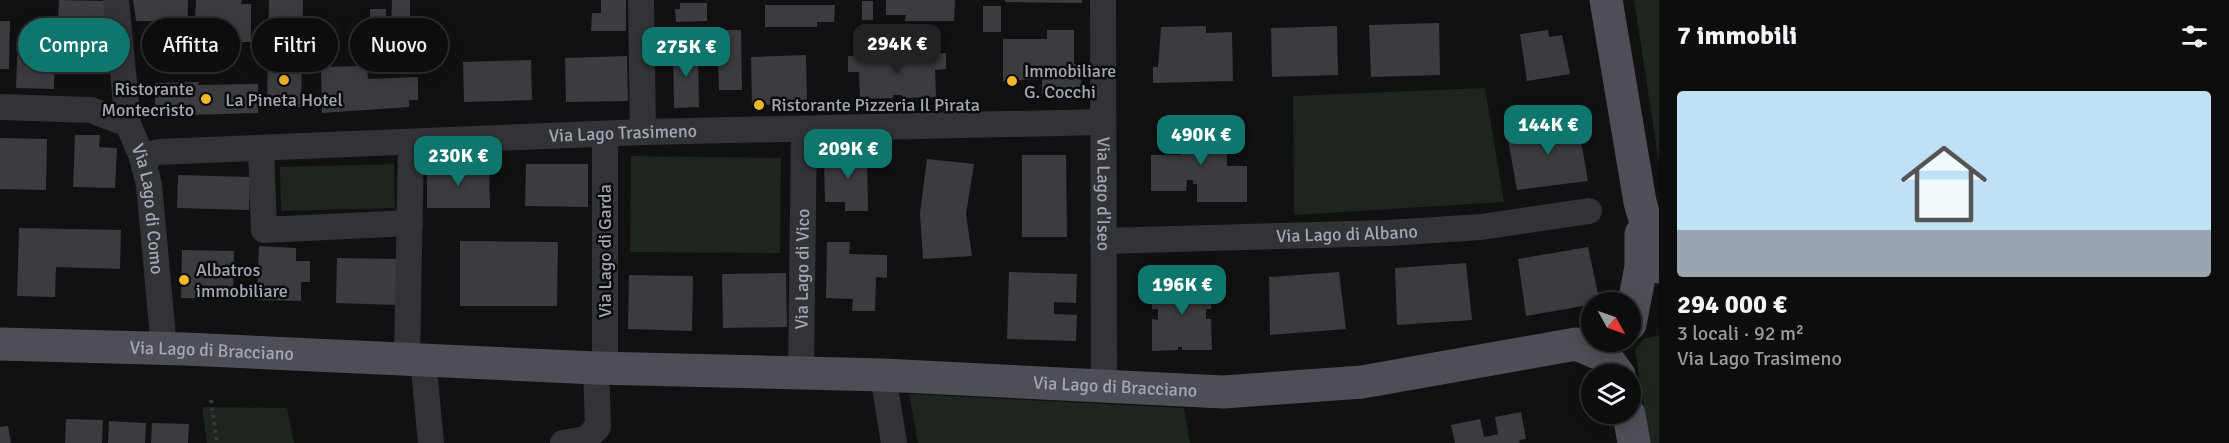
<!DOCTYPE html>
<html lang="it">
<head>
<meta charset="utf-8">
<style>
  body { margin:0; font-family:Signika,sans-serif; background:#1b1b1c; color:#f1f3f6; height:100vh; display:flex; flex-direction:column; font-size:22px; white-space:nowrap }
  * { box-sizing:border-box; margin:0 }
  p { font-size:20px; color:#9a9c9e }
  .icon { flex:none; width:33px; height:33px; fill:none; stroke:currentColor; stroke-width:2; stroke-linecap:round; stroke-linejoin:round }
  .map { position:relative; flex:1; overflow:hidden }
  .details { display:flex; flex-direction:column; background:#0d0d0e; width:570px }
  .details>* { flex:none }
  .banner { position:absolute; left:18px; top:18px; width:570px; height:54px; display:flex; gap:12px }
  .needle { width:39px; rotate:130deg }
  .tools { position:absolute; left:1581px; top:292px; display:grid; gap:12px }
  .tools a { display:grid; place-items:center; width:60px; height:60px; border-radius:50%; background:#0d0d0e; box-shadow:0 3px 15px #0003,0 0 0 2px #2d2d2e; font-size:30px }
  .price { position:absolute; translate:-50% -51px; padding:0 14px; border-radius:12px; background:#0f766e; color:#fff; font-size:20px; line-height:39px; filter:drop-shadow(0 2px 3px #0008) }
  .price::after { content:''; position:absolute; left:50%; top:36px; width:18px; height:14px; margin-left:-9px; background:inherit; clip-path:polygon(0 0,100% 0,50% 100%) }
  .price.current { background:#222; color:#fff }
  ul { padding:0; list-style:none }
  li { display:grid; align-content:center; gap:12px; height:318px; padding:0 18px }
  li span { display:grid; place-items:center; height:186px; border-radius:6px; color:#555 }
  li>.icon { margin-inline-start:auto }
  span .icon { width:108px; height:108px; fill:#fffc; stroke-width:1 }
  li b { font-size:26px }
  h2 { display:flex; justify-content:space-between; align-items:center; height:72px; padding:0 18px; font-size:26px }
  .tag { padding:0 21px; border-radius:27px; background:#0d0d0e; box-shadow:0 3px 15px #0003,0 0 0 2px #2d2d2e; font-size:21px; line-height:54px }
  .tag.current { background:#0f766e; color:#fff }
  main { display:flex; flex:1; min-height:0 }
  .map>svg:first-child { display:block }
  .green { fill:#1d251e }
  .building { fill:#3b3c3f }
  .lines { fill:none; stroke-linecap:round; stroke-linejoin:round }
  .path { stroke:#38393e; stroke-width:4; stroke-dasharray:3 4.5; stroke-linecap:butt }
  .minor { stroke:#323337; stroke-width:26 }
  .major { stroke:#4e4f56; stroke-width:33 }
  .poi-dot { fill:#f1b62b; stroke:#0c0c0d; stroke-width:2 }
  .labels { text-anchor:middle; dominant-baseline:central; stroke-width:5; stroke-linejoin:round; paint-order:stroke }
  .poi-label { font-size:18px; fill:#a2a7b3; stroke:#0c0c0d; text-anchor:start }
  .street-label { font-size:18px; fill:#a2a7b3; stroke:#0c0c0d }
</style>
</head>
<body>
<main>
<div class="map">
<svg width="1659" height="443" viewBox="0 0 1659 443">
  <rect width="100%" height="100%" fill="#111112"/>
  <!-- green -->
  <path class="green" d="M1634,0H1659V163Z
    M1485,88L1504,202L1294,215L1293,96Z
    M631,156L781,158L780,253L630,252Z
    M394,164L395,208L281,211L280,167Z
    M1659,335V443H1650L1635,350L1643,339Z
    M909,394L1184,408L1190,443H918Z
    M202,407L287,408L294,443H207Z"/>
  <!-- building -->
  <path class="building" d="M59,0L106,1L105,28H100L99,71H63L65,24H58Z
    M133,0H188L187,48L168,47L171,21H136Z
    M196,0H242L241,4H251V42H203V21H195Z
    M269,0H303L301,107H267Z
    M392,0H410V36H391Z
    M601,0H626V31H591L592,13H601Z
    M886,0H955L954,21H905L906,15H886Z
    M1005,0H1082V3L1005,2Z
    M862,1H873V20H862Z
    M680,3H707V21L676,22L675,9H680Z
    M765,5H835L834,22H817V27H765Z
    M983,6H1001V32H983Z
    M370,9H386V32H370Z
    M0,21H10L9,69H0Z
    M1439,23L1440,75L1371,77L1369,25Z
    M1206,26V33L1232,32L1233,81L1153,83V67H1158L1161,27Z
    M1337,26L1338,75L1272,77L1271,28Z
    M717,30H741L742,90H719Z
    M1047,30H1074V64H1081V94H1042V79L1003,81V39H1047Z
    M1548,30L1549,37L1562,35L1570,74L1527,81L1520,34Z
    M18,40L55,41L54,89L16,88Z
    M698,47L699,107L674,108L673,48Z
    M946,53V69L935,70L936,97L902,98V95H893V98L860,99L859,72H848V56Z
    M806,55L807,104L752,105L751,57Z
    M627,56L628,101L566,102L565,58Z
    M531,60L532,100L464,102L463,62Z
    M367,66L368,79L418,77V100H409V107L322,113L321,67Z
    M199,82L198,85L258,84V113L155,116V83Z
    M1577,118L1588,181L1517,190L1507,134Z
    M1181,121L1227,122V166H1247V202H1197V184H1193V180H1187L1186,191H1151V155H1181Z
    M75,135H100L99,147L117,148L115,188L73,187Z
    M0,138L47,139L46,190L0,189Z
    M867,148L868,211H845V202H825L824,159H843L842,149Z
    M1022,155H1066L1067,237H1022Z
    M927,159L974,164L966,214L972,256L923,259L920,213Z
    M526,164H588V207L525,206Z
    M427,166H489L490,208H427Z
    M178,175L250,177L249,210L177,208Z
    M19,228L121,230L120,269L56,267L55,297L17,296Z
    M460,241L558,242L557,306H460Z
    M827,242H850L849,254L887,255V278L876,277L875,311H852L853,299L826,298Z
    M259,246L296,248V261H310V282H301V301L257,300Z
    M1588,247L1600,303L1526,316L1518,259Z
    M182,250L234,251L233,290H216V299L181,298Z
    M337,258L399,259L398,305L336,303Z
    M1466,263L1472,320L1397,325L1395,268Z
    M1009,272L1077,274L1076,303L1054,302V314L1077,315L1076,341L1007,339Z
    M1339,272L1346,329L1270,335L1269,277Z
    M786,273L787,327L723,328L722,274Z
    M629,275L693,276L692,331L628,329Z
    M1178,281V285H1181V281H1211V309H1206V319H1211L1212,350H1182V347H1178V350L1152,351V319L1158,320V309H1152V282Z
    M1521,412L1526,439L1519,440L1520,443H1455L1451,425L1480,419L1484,437L1498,434L1495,417Z
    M66,419L103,420L102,443H65Z
    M109,421L146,423L145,443H108Z
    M152,423L189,424L188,443H151Z
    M8,426L11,443H0V427Z"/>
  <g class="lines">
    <!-- path -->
    <path class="path" d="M211,400L217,443"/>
    <!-- minor -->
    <g class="minor">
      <path id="s1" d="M116,0L128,124L142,157L149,185L164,348"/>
      <path d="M641,0L643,132"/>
      <path id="s2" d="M1103,0L1104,386"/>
      <path d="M0,107L91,110L128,124"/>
      <path d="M605,134V368"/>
      <path d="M261,148L264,230L410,223"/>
      <path id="s3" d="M142,157L159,152L643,132L1103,122"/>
      <path id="s4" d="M1103,241L1388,233L1481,227L1589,211"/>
      <path d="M407,358L411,142"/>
      <path d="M423,359L431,443"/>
      <path id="s5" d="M801,373L804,129"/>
      <path d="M883,375L894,443"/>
      <path d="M563,443L586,439L598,427L596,368"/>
    </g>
    <!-- major -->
    <g class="major">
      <path d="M1606,0L1640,202L1659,267"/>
      <path d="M1630,324L1641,267V234"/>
      <path id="s6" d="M0,344L186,349L596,368L883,375L1223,392L1362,382L1576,344L1605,356L1619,375"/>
      <path d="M1629,414L1634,443"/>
    </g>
  </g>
  <!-- markers -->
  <g class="poi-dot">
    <circle cx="284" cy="80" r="6"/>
    <circle cx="1012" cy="81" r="6"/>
    <circle cx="206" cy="99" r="6"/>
    <circle cx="759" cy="105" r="6"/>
    <circle cx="184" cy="280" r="6"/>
  </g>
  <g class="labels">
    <!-- poi labels -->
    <g class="poi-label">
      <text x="1024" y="71">Immobiliare<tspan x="1024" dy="21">G. Cocchi</tspan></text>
      <text x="194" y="89" text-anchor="end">Ristorante<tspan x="194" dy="21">Montecristo</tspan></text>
      <text x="284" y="100" text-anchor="middle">La Pineta Hotel</text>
      <text x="771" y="105">Ristorante Pizzeria Il Pirata</text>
      <text x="196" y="270">Albatros<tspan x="196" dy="21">immobiliare</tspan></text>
    </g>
    <!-- street labels -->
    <g class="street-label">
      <text stroke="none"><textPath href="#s3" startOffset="482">Via Lago Trasimeno</textPath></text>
      <text stroke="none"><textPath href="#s2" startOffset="194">Via Lago d'Iseo</textPath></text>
      <text stroke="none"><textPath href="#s1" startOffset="213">Via Lago di Como</textPath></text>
      <text stroke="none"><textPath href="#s4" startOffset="244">Via Lago di Albano</textPath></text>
      <text transform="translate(605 251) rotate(-90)">Via Lago di Garda</text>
      <text stroke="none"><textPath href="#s5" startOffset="104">Via Lago di Vico</textPath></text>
      <text stroke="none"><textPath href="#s6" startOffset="212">Via Lago di Bracciano</textPath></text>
      <text stroke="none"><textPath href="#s6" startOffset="1116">Via Lago di Bracciano</textPath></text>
    </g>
  </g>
</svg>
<div class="tools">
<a><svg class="needle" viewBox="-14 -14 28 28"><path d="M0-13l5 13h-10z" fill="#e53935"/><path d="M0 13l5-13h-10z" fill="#9a9c9e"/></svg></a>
<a><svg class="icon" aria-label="layers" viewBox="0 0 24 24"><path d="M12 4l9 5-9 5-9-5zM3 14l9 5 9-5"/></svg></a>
</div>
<b class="price current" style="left:897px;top:75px">294K €</b>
<b class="price" style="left:686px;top:78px">275K €</b>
<b class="price" style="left:1548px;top:156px">144K €</b>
<b class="price" style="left:1201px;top:166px">490K €</b>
<b class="price" style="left:848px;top:180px">209K €</b>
<b class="price" style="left:458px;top:187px">230K €</b>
<b class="price" style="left:1182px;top:316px">196K €</b>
<div class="banner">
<a class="tag current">Compra</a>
<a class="tag">Affitta</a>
<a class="tag">Filtri</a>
<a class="tag">Nuovo</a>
</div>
</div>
<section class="details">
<h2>7 immobili<svg class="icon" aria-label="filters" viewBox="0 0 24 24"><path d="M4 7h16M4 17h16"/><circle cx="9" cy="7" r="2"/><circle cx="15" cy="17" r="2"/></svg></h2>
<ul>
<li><span style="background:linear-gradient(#bfe0f5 75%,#9aa5b1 0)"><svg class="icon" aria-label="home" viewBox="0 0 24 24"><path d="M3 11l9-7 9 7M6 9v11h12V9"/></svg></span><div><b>294 000 €</b><p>3 locali · 92 m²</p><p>Via Lago Trasimeno</p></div></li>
</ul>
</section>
</main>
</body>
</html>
